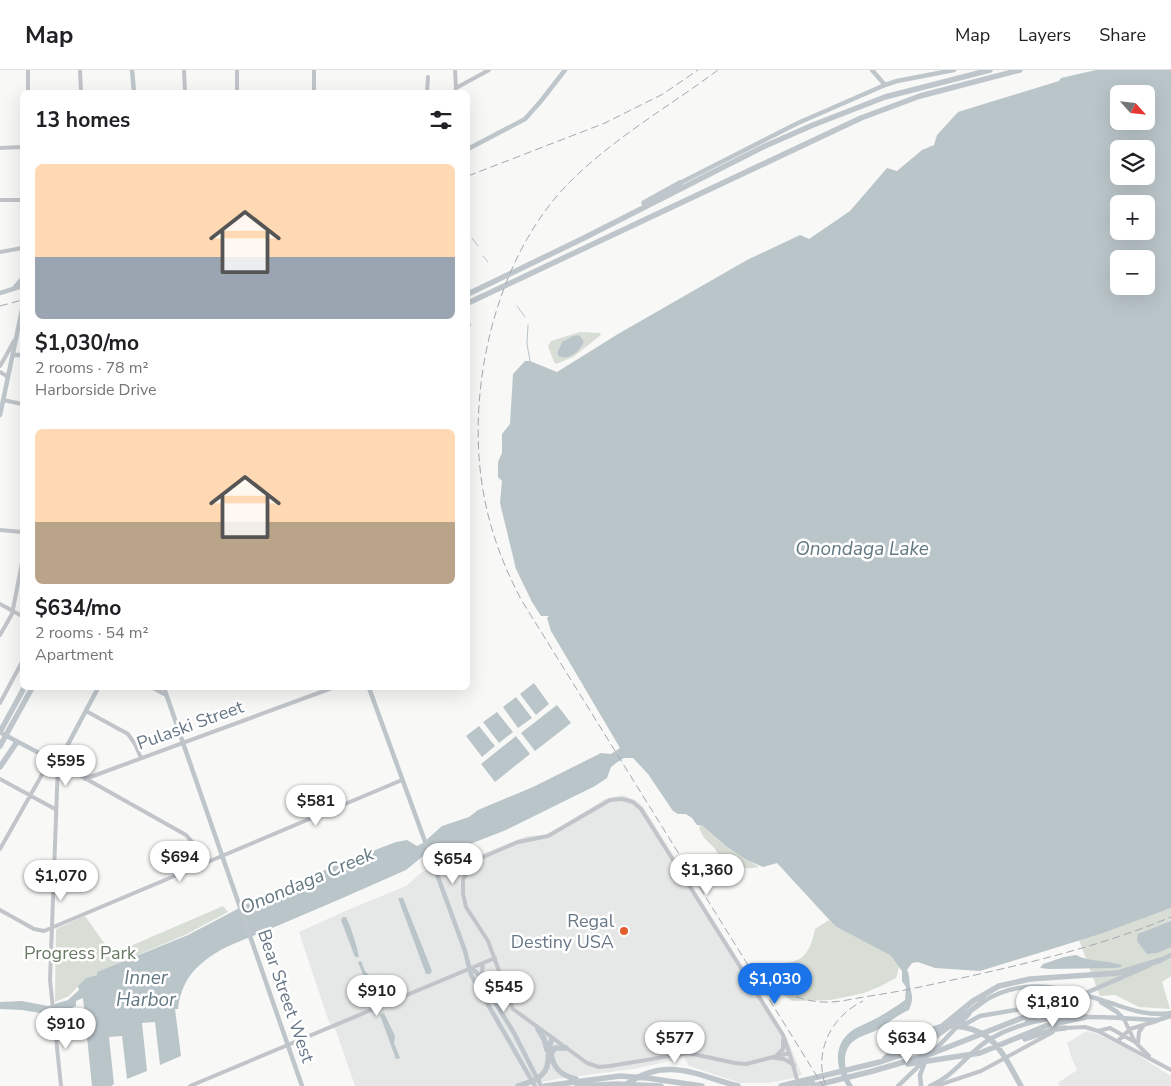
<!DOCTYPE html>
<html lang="en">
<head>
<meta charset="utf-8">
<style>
  body { margin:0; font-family:"Nunito Sans",sans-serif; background:#f2f2f2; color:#202124; height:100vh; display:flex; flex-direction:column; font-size:19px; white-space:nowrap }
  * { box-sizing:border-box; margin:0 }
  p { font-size:16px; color:#757577 }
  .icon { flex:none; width:28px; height:28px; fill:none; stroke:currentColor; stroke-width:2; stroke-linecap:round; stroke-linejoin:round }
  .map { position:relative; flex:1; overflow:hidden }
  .panel { position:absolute; left:20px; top:20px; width:450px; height:600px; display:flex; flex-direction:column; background:#fff; border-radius:8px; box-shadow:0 5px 20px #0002 }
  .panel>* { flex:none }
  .needle { width:32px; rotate:117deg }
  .fabs { position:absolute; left:1110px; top:15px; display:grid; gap:10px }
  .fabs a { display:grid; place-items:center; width:45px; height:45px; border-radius:8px; background:#fff; box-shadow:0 5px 20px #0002; font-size:25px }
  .price { position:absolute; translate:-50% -42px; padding:0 11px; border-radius:18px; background:#fff; color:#222; font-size:16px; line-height:32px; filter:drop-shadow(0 1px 2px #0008) }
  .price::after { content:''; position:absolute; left:50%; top:30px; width:15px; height:11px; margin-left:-8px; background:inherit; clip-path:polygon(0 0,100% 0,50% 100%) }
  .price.selected { background:#1a73e8; color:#fff }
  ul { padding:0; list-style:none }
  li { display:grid; align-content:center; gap:10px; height:265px; padding:0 15px }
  li span { display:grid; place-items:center; height:155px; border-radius:8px; color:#555 }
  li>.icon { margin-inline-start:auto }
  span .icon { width:90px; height:90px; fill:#fffc; stroke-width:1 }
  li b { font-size:21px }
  h2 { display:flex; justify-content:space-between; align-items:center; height:60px; padding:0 15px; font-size:21px }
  header { display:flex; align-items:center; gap:30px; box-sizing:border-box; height:70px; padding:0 25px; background:#fff; border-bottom:1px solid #e0e0e0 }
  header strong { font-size:24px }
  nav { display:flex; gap:28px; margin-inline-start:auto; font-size:18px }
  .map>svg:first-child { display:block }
  .built { fill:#e6e7e7 }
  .green { fill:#d8ddd5; fill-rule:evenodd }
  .water { fill:#bac5ca; fill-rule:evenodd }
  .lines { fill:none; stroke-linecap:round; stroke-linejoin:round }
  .stream { stroke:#bac5ca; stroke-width:1 }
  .minor { stroke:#c1c5ca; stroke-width:4 }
  .major { stroke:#bec6cc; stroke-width:4.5 }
  .highway { stroke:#bec6cc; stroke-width:5.5 }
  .rail { stroke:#a2a9af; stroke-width:1; stroke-dasharray:8 4; stroke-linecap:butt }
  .poi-dot { fill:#e35c2b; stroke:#fff; stroke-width:2 }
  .labels { text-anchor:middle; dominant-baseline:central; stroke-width:5; stroke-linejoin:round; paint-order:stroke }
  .street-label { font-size:18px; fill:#677787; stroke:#fff }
  .poi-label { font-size:18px; fill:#677787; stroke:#fff; text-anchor:end }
  .park-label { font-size:18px; fill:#667962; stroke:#fff }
  .water-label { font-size:19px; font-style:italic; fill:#637882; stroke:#fff }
</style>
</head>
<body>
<header>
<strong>Map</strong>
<nav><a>Map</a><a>Layers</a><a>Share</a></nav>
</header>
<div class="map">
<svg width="1171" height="1016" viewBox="0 0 1171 1016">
  <rect width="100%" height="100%" fill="#f8f8f6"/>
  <!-- built -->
  <path class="built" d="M623,725L637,731L644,738L787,968L802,1005L794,1008L768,1013H740L689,996L684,988L633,999L557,1009L525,1016H355L336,961L329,952L299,862L350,839L406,816L422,802L441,794L477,786L527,766L544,765L550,763L605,729Z
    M1087,961L1098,964L1131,981L1171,1006V1016H1060L1058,1013L1077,1000L1072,989L1067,973Z"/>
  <!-- green -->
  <path class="green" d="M580,262L600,263L601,265L573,287L556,294L554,292L548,276L551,271ZM579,265L584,271C581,281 571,285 562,288L559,287L557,283L562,272L573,266Z
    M703,756L726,776L759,797C749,800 729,797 721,789C719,786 717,782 715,779C706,768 704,771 699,757Z
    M223,836L228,842L187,864L98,902L97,905L86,908L69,926L55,932L56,859L85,846L112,884Z
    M1171,838V906L1162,912L1170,939L1139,937L1115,925L1100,926L1079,870Z
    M829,850L835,856L880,879L890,885L899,897L896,908L881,916L864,923L831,930L792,931L778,921L780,895C785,892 787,893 792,892C808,888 812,873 815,859Z"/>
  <!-- water -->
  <path class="water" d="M1096,0H1171V838L1100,864L980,901L935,898L918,892L912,893L907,900C910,906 909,908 910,916C912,927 914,927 909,940C898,945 889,952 879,959C872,963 862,965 855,970C840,980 844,1003 853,1016H847C837,1000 833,979 847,965C854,957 866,954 875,949C885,944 895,937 905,930L906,917L902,911V901L890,885L835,856L777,793L763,797L747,790L726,776L703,756L697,755L692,748L686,744H678L673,741L648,704L633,688H624L616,693L611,697L607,708L595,716L506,760L447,783L428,782L406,800C361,820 315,840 270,859C247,869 221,876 202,893C187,905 180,921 178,939H175L181,986L160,995L155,952L142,953L147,1001L127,1009L122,966L109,967L114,1014L111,1016H92L83,928L76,931V936L63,942L46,944L22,940L0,939V932L22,931L48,936L68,930L79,920L78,916L86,908L97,905V902L188,865L247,834L317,804L333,796L396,772L407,770L417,776L423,773L442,756L469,747L478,740L533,717L601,683L611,684L620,678L551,561L547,548L549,546H541L532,532L516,499L500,433L502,411L498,407V392L502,383V364L510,354L513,304L525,291H530L557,302L618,264L747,190L800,165L809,169L850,141L887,98L897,101L922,80L934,75L937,65L958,42L1059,11L1061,8ZM1119,24H1146V51H1119ZM1119,79H1146V106H1119ZM1119,134H1146V161H1119ZM1119,189H1146V216H1119Z
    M579,265L584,271C581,281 569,290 559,287L557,283L562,272L573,266Z
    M534,613L549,634L536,645L520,624Z
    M516,627L532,648L518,658L503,637Z
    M557,635L571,653L535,681L521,663Z
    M497,642L513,662L499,673L483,652Z
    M479,656L495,676L482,687L466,666Z
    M516,666L530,684L495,712L481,694Z
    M403,828L432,901L430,904H426L398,828Z
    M343,847H346C352,860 356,873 359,887H355L341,850Z
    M1171,851V877L1157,883L1147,884L1137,871L1138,864Z
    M1076,885C1088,892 1107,890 1122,895L1121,897L1115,898L1049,899L1040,898L1043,894L1064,887Z
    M361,891L365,901L372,909L378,926L372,928L358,892Z
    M384,943L395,966L394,973L400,988L396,989L380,945Z"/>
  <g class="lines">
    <!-- stream -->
    <path class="stream" d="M472,168L478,176
      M483,186L488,192
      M517,236L525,247
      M528,255L527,274L530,291"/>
    <!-- minor -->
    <path class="minor" d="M80,0L81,22
      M184,0L185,22
      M237,0V22
      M455,0L456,18
      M28,22V0
      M314,22V0
      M427,22L428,7
      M455,22L456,18L489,0
      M0,78L22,77
      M0,130H22
      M0,182L22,178
      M468,256L469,255
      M3,291L14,271
      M0,296L4,289
      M0,302L8,307
      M3,330L22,334
      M0,460L22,462
      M0,534L22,546
      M0,565L12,544L22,493
      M153,618L166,625
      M0,633L22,592
      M86,641L128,664L135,674L141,688
      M44,701L51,698L57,702
      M0,709L55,739
      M85,709L332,618
      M0,779L44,701L49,689
      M0,840L34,859L44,861L402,710
      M481,910L483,893
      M1124,949L1135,972L1149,986
      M1065,958L1085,957L1098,961L1171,1000
      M1098,961L1110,958L1135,972
      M1118,971L1130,959L1157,951
      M1138,973L1139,962L1144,955
      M789,983L746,994L735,993L688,983L610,996L599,997L587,993L513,939L488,871L466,837L463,824V810L470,797L483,787L518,772L548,766L610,730L622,729L633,732L641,739L783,965C789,981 794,997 798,1013
      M777,985L783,979V970
      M775,988L784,989L794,995
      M61,1016L50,910L58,693L186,765L194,774L202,793
      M190,1016L495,888
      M936,1016L981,1001L1053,962"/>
    <!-- major -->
    <path class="major" d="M132,0L134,22
      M872,0L885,15
      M468,79L525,49L541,31L565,0
      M680,113L798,53L885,15L897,11L954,0
      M15,217L22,209
      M0,223L22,216
      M13,285H22
      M0,345L22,240
      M164,618L302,1016
      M369,618L465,881L471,905L535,1016
      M3,664L58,693L98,618
      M1159,891L1171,885
      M471,898L477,903L514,963L541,1016
      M984,931C1028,904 1069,920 1114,934C1133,941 1151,946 1171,943
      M1101,932L1117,942L1124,949
      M1063,933L1150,895
      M1027,951L1049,940
      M960,957L980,946L1051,934
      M933,982L969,944
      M898,1016L924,991
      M921,1016L920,1005L925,992
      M930,1016C955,1006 968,982 990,969C1044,938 1099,948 1158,950L1171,946"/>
    <!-- highway -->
    <path class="highway" d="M644,133L680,113
      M468,224L582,169L765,76L813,55L885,27L990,0
      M468,233L861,48L920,26L1020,0
      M0,662L24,618
      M0,676L32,618
      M0,697L17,672
      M948,956C994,956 1002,983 1021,1016
      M538,959L544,969L547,980
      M936,966L985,930
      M1025,969L1055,959L1065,958
      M551,983C553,998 561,1006 576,1009
      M551,983L555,978H566
      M885,988L922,963L939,957
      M908,994L980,983L1048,955L1086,947
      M518,1016C531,1012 546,1008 548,992C549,983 548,977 552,969
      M545,1016L620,1006L647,1008L702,1016
      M577,1016L617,1014L661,1016
      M624,1016C665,985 696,1005 738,1016
      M781,1016L880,992L901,985L925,970L973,931L999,916L1030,909L1118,903L1161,890
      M798,1016L812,1012
      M813,1016L873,1001L928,985L1065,931"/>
    <!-- rail -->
    <path class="rail" d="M718,0C667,38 610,70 565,117C496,190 467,316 482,414C488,455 502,494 522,531L823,1016
      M468,106L605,53L663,24L698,0
      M0,236L22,230
      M757,900C774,919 797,931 823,932C837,933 851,929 864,927C883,924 901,921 920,917C1004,899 1092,880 1171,847
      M825,1014C814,980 832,946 863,931"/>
  </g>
  <!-- markers -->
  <circle class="poi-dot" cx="624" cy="861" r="5"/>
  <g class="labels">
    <!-- street labels -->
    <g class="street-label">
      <text transform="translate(190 655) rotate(-20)">Pulaski Street</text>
      <text transform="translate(286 926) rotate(71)">Bear Street West</text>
    </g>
    <!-- poi labels -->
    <g class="poi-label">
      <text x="614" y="851">Regal<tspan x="614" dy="21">Destiny USA</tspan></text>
    </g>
    <!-- park labels -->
    <g class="park-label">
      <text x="80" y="883">Progress Park</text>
    </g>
    <!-- water labels -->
    <g class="water-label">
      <text x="862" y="479">Onondaga Lake</text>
      <text transform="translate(307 811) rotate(-23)">Onondaga Creek</text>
      <text x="146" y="908">Inner<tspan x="146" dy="22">Harbor</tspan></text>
    </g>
  </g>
</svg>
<div class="fabs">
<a><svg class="needle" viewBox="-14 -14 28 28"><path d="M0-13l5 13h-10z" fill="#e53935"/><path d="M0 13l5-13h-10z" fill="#757577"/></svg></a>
<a><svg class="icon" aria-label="layers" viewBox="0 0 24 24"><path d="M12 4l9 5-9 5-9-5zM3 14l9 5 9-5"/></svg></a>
<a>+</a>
<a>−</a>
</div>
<b class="price" style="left:66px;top:717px">$595</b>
<b class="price" style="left:316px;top:757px">$581</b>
<b class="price" style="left:180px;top:813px">$694</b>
<b class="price" style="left:453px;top:815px">$654</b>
<b class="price" style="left:707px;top:826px">$1,360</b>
<b class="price" style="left:61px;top:832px">$1,070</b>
<b class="price selected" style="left:775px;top:935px">$1,030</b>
<b class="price" style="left:504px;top:943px">$545</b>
<b class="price" style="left:377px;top:947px">$910</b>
<b class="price" style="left:1053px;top:958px">$1,810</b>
<b class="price" style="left:66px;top:980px">$910</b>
<b class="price" style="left:675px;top:994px">$577</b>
<b class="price" style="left:907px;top:994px">$634</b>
<section class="panel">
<h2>13 homes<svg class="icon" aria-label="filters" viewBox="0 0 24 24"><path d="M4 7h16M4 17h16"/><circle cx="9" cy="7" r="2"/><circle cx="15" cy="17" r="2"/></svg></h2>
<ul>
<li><span style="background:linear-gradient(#ffd9b3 60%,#9aa5b1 0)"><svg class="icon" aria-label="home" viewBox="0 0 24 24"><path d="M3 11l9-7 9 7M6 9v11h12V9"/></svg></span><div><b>$1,030/mo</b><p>2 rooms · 78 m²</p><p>Harborside Drive</p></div></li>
<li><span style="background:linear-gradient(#ffd9b3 60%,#b9a48a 0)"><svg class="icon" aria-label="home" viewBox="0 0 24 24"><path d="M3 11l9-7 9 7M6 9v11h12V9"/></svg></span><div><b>$634/mo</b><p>2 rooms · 54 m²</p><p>Apartment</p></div></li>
</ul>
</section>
</div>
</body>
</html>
